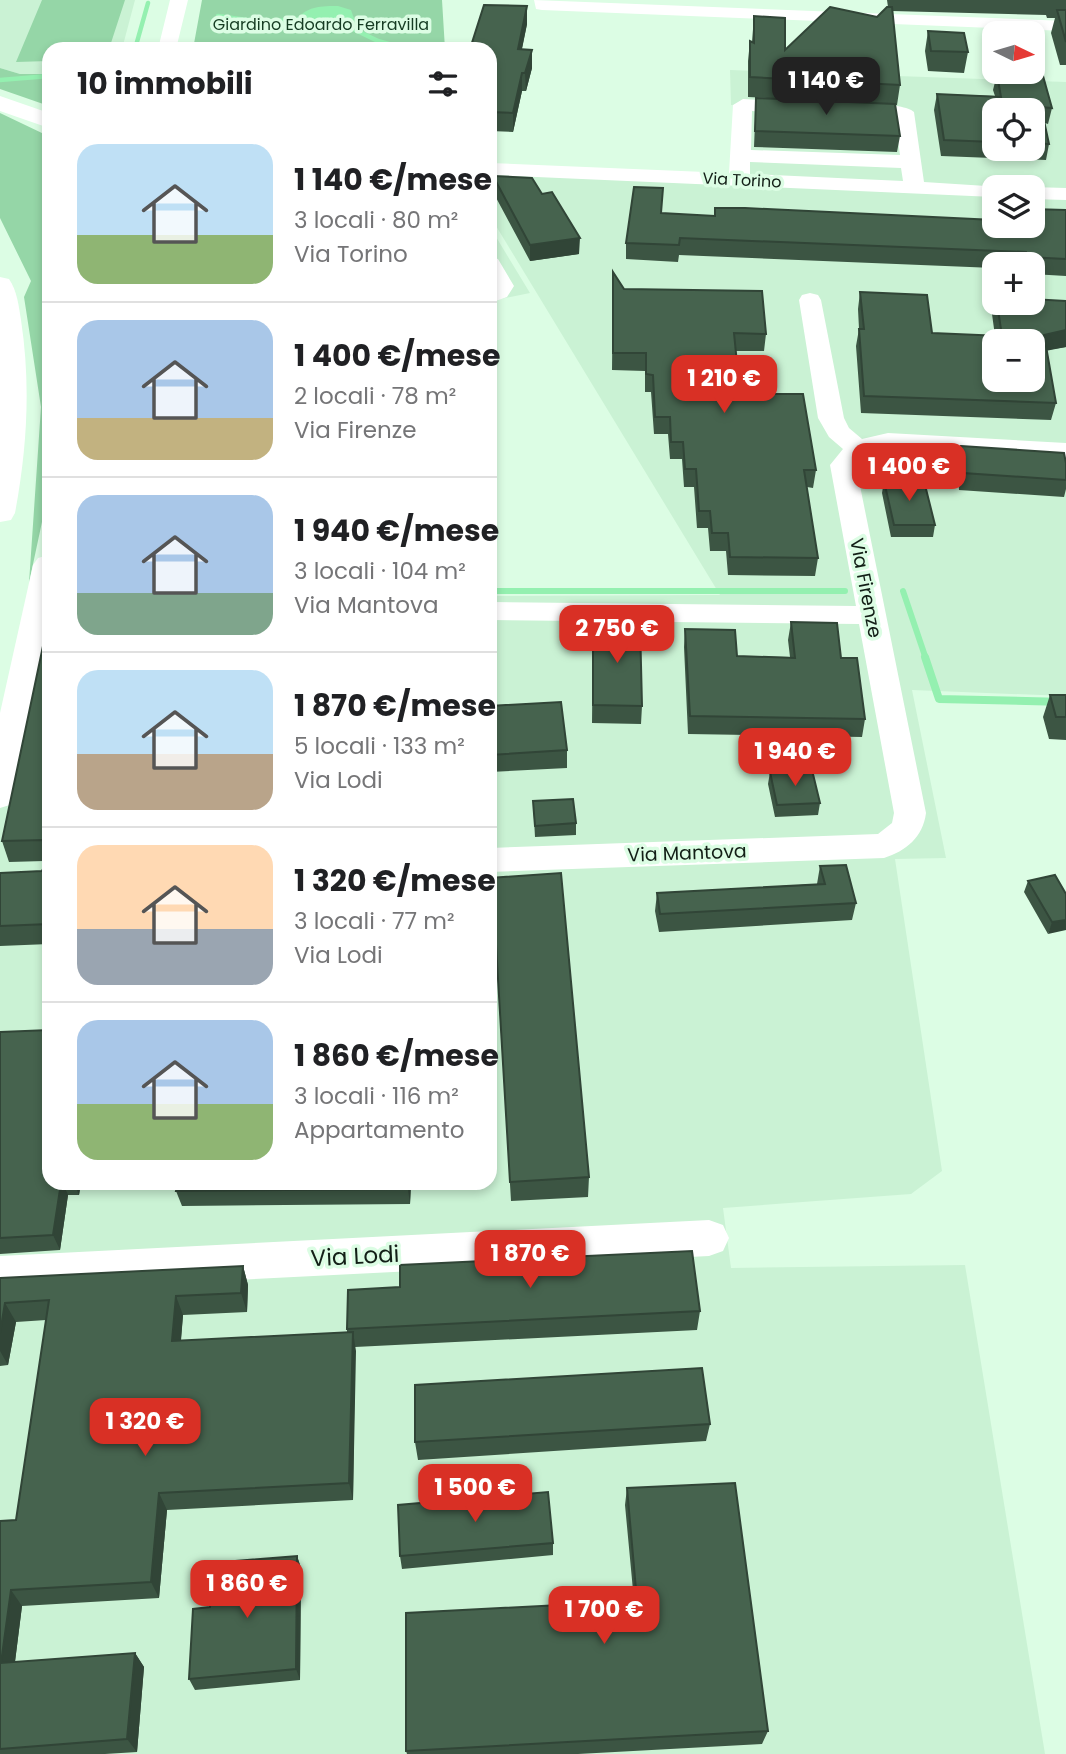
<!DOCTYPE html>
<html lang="it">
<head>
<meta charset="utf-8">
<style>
  body { margin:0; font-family:Poppins,sans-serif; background:#f6f6f6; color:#202124; height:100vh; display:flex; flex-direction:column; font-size:26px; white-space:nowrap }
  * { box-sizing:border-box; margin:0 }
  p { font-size:23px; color:#757577 }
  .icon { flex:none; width:38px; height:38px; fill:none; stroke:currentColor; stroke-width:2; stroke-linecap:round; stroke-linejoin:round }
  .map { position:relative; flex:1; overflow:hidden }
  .side { position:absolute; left:42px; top:42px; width:455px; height:1148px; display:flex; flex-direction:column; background:#fff; border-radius:21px; box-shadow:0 4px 10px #0003 }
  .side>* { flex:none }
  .needle { width:46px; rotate:95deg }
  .controls { position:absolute; left:982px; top:21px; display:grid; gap:14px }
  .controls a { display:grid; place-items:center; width:63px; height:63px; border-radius:14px; background:#fff; box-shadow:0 4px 10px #0003; font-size:35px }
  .price { position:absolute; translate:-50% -60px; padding:0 16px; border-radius:14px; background:#d93025; color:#fff; font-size:23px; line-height:46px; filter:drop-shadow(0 2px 4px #0008) }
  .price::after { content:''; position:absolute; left:50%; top:42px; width:21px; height:16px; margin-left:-10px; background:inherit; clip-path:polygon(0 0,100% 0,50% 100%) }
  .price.active { background:#222; color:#fff }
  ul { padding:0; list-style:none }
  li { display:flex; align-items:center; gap:21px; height:175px; padding:0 35px }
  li+li { border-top:2px solid #e0e0e0 }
  li span { display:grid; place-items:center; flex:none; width:196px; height:140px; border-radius:21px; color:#555 }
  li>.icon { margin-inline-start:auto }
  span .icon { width:84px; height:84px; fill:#fffc; stroke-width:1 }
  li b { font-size:30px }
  h2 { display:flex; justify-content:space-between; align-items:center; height:84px; padding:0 35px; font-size:30px }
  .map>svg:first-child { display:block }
  .built { fill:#caf2d4; fill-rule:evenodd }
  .green { fill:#95d6a7 }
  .water { fill:#94f0b0 }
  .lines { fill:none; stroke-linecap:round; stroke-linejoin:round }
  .stream-far2 { stroke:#94f0b0; stroke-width:4.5 }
  .stream-far1 { stroke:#94f0b0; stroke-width:6 }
  .stream { stroke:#94f0b0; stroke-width:8 }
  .minor { fill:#fff; fill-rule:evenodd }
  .major { fill:#fff; fill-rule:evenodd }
  .highway { fill:#fff; fill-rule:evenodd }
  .wall { fill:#3c5543; fill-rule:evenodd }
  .shaded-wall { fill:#314537 }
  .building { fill:#46634e; stroke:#314537; stroke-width:2; fill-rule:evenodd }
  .labels { text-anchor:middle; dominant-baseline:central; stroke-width:7; stroke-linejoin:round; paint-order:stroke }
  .far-park-label { font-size:16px; fill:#163c23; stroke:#dcfde4 }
  .far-street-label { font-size:16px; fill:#121e16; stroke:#dcfde4 }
  .street-label { font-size:19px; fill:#121e16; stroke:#dcfde4 }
  .near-street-label { font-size:23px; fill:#121e16; stroke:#dcfde4 }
</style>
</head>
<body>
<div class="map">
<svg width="1066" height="1754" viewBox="0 0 1066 1754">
  <rect width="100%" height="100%" fill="#dcfde4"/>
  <!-- built -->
  <path class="built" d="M0,0H135L122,49H49V74H20L0,68Z
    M730,70L1066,82V696L912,690L946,858L895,859L942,1171L911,1194L723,1208L731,1268L965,1265L1045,1754H0V722L49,596V1183H490V596L720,595L490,216V169L739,180L743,105H731ZM994,110H1032V149H994ZM994,187H1032V226H994ZM994,264H1032V303H994ZM994,341H1032V380H994Z
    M490,227L530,293L490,301Z"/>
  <!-- green -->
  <path class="green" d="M42,0H125L109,49H49V61L16,62Z
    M202,0H442L445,49H193Z
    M0,68L20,74H49V106L0,89Z
    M0,113L44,134L49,141L45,171L49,175V489L29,583L41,407L24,297L31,281L0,218Z"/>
  <!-- water -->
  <path class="water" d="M338,6L351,10L357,27L355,29L323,28L297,22C302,6 324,6 338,6Z"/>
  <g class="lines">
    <!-- stream-far2 -->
    <path class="stream-far2" d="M218,16L261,22L307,19
      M347,26L378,41L406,49
      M135,49L148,3
      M0,80L49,76"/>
    <!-- stream-far1 -->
    <path class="stream-far1" d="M490,591H845
      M903,591L926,659"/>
    <!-- stream -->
    <path class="stream" d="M925,657L939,699L1066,702"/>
    <!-- minor -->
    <path class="minor" d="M170,0H188L176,49H158Z
      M534,0L1066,21V31L542,10L536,9Z
      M743,99L799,102L809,108L799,114L752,111L751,150L900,155L895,118L853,116L843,110C851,101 906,103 914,112L924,182L1002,187H994V197L490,175V163L729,173L733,105ZM750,162L901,168L903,181L750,174Z
      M1030,187H1032L1066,188V200L1032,199V187Z
      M490,257L498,259L514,286L507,297L490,303Z
      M810,293L818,295L821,300L844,418L849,428L862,439L888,433L1066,443V459L888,449L866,454L856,466L926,813C923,837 906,851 884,858L490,872V848L878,834L892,823L894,813L859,624L490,620V602L856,606L830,465L843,449L829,437L818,418L799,300L802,295Z
      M709,1220L723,1225L729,1238L723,1251L709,1256L0,1292V1256Z"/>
    <!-- major -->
    <path class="major" d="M0,96L49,113V128L0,111Z
      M49,555V644L18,795L13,804L0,808V713L33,565L38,558Z"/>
    <!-- highway -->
    <path class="highway" d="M0,277L9,279C17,290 19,307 21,320C31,385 27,449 15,513L11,520L0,522Z"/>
  </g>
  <!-- wall -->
  <path class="wall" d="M887,0H1066V65H1060L1051,33L1055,18H1047L1046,15L892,11L900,85L897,105H895L900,136L897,152L754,147L756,98L831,101L748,97V61L750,41L752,42L754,16L785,50L877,17L888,7Z
    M527,6V24L522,49L532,68L526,91H522L513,132L490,131V49Z
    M928,31L968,52L964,73L928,71L925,51Z
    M997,74L1052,108L1048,124L1045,123L1049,144L1046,160L941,156L934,110L937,94L995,96L993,90ZM994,110H1032V149H994Z
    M493,176L579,254L530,261L493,192Z
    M1066,210V276L1032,274V264H994V268L679,255L678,262L626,259V243L715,216L1032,226Z
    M613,272L624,289L766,334L764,351H736L740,394L816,470L813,488L807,487L818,558L815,576L728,575L726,551H710L708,528H697L694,487H684L682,459H670L668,434H654L651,392H645V371L612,370Z
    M860,292L932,333L995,336L992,314L994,303H1032L1066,301V347L1047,350L1056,403L1051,420L861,413L856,346L859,329L858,309Z
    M961,446L1066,463V489L1064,497L959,490L957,464Z
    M884,481L935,525L933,537H891L882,493Z
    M791,622L841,658L865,719L862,737L688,734L684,647L685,629L737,656L790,657L788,640Z
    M593,623L642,706L641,724L592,723Z
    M49,646V944L0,946V873L42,871L45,865L44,861L9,862L2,841Z
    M1050,695H1066V740L1049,739L1043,717Z
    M490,706L567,750V768L490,772Z
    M770,772L820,803L818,815L775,817L768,784Z
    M533,801L576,823V835L535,837Z
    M820,866L856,903L852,920L659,932L655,911L657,893L817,884Z
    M490,878L589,1177L588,1197L511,1201L496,950H490Z
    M1028,881L1066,894L1048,934L1024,892Z
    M0,1032L49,1183H81L79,1195H68L60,1250L0,1254Z
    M411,1183L410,1204L182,1206L176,1191Z
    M243,1266L248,1285L247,1312L183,1315L181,1341L347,1333V1329L700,1311L697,1330L355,1347L353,1500L167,1510L159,1598L22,1606L15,1662L135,1653L144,1667L137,1752L105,1754H0V1521L16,1520L46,1320L16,1322L8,1365L0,1366V1278Z
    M710,1424L706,1441L418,1460L415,1442Z
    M627,1488L768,1731L762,1744L578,1754H407L406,1751L634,1601L625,1505Z
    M553,1543V1555L402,1569L400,1556Z
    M297,1556L301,1568L300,1680L195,1690L189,1679Z"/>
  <!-- shaded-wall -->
  <path class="shaded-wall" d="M527,6V24L518,67V49Z
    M532,50V68L526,91L525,73Z
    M522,73V91L513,132V113Z
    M580,238L579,254L530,261V245Z
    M1066,330V347L1040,352L1044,335Z
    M49,837V878L45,865Z
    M1066,920V930L1048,934L1052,922Z
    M61,1183H63L68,1195L60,1250L53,1235Z
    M74,1183H81L79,1195Z
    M408,1183H411L410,1204L408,1189Z
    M243,1266L248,1285L247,1312L241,1293Z
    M176,1296L183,1315L179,1360L172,1341Z
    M5,1303L16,1322L8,1365L0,1351V1333Z
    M353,1332L356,1351L353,1500L349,1483Z
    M159,1493L167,1510L159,1598L151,1582Z
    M297,1556L301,1568L300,1680L296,1669Z
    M11,1590L22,1606L13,1677L1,1663Z
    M135,1653L144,1667L137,1752L127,1739Z"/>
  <!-- building -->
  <path class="building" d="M484,5L527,6L518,49L532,50L525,73H522L513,113L490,112V49H470Z
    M830,7L877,17L887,7H892L900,85L750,77V41L754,43V16L785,18V50Z
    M1057,10H1066V42Z
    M928,31L964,33L968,52L931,51Z
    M997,74L1043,76L1052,108L1041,107L1049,144L1032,143V110H994V142L944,140L937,94L1001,97Z
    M756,98L895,104L900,136L755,131Z
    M493,176L532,178L542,194L552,192L580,238L530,245Z
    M634,187L663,188L661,213L715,216V208H745L994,220V226H1032V209L1066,210V259L1027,257L1026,252L680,238L679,245L626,243Z
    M613,272L624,289L762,291L766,334L734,333L740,394H803L816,470H804L818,558L730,557L728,533H712L710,511H699L696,469H685L683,442H671L670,417H655L653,375L646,374V353H613Z
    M860,292L927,295L932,333L1002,336L997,303H1032V299L1066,301V330L1044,335L1056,403L864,396L859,329H864ZM994,341H1032V380H994Z
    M961,446L1064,453L1066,463V480L963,473Z
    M884,481H924L935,525H894Z
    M791,622L837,623L841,658H857L865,719L690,716L685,629L735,630L737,656L795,658Z
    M593,623L640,624L642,706L593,705Z
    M43,646H49V837L45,865L44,840L2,841Z
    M1050,695H1066V717H1056Z
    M561,702L567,750L490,755V706Z
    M812,770L820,803L777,805L770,772Z
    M573,799L576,823L535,826L533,801Z
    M45,865H49V924L0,926V873L42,871Z
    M846,865L856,903L660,914L657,893L825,884L820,866Z
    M561,873L589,1177L510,1182L495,928L490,929V878Z
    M1055,875L1066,894V920L1052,922L1028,881Z
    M49,1030V1183H61L53,1235L0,1238V1032Z
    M178,1183H408V1189L176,1191Z
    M692,1251L700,1311L347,1329L348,1290L400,1287V1265Z
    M243,1266L241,1293L176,1296L172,1341L353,1332L349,1483L159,1493L151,1582L11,1590L1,1663L135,1653L127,1739L0,1749V1521L16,1520L49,1300L5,1303L0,1333V1278Z
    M702,1368L710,1424L415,1442V1385Z
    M735,1483L768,1731L406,1751V1613L637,1601L627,1488Z
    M548,1492L553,1543L400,1556L398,1505Z
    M297,1556L296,1669L189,1679L193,1609L210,1607L212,1563Z"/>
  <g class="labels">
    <!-- far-park labels -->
    <g class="far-park-label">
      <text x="321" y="24">Giardino Edoardo Ferravilla</text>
    </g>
    <!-- far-street labels -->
    <g class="far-street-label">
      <text transform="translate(742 180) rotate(3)">Via Torino</text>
    </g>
    <!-- street labels -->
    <g class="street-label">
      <text transform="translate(866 588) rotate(79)">Via Firenze</text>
      <text transform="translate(687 853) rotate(-2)">Via Mantova</text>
    </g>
    <!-- near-street labels -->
    <g class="near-street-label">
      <text transform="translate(355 1256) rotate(-3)">Via Lodi</text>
    </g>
  </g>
</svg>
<div class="controls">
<a><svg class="needle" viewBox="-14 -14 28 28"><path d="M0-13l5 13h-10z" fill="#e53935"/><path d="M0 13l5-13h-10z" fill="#757577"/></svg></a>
<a><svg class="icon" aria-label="locate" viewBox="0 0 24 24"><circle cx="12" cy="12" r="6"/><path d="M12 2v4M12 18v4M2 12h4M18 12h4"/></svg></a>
<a><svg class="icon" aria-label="layers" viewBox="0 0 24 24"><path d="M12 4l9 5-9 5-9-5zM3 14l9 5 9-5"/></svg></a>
<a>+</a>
<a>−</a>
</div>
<b class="price active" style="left:826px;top:117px">1 140 €</b>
<b class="price" style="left:724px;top:415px">1 210 €</b>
<b class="price" style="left:909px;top:503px">1 400 €</b>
<b class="price" style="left:617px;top:665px">2 750 €</b>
<b class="price" style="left:795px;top:788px">1 940 €</b>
<b class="price" style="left:530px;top:1290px">1 870 €</b>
<b class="price" style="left:145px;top:1458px">1 320 €</b>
<b class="price" style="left:475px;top:1524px">1 500 €</b>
<b class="price" style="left:247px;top:1620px">1 860 €</b>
<b class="price" style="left:604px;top:1646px">1 700 €</b>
<section class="side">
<h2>10 immobili<svg class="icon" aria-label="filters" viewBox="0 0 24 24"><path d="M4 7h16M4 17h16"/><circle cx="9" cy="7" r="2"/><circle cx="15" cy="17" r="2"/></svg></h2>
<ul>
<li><span style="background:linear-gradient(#bfe0f5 65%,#8fb573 0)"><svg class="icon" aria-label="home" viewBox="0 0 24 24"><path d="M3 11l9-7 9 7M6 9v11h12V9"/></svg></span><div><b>1 140 €/mese</b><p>3 locali · 80 m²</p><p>Via Torino</p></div></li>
<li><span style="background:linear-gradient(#a9c7e8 70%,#c2b280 0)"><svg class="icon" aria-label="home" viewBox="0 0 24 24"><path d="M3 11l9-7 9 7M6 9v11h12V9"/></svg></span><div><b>1 400 €/mese</b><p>2 locali · 78 m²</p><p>Via Firenze</p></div></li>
<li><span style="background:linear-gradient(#a9c7e8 70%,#7fa58c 0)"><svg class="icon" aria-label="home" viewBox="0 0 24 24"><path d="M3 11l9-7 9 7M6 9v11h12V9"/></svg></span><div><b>1 940 €/mese</b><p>3 locali · 104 m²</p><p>Via Mantova</p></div></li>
<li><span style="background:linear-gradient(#bfe0f5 60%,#b9a48a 0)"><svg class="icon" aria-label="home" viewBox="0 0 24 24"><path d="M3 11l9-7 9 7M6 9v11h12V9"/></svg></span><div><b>1 870 €/mese</b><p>5 locali · 133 m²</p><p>Via Lodi</p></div></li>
<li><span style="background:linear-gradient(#ffd9b3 60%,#9aa5b1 0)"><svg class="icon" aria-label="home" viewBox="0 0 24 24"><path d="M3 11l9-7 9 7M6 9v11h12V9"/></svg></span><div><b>1 320 €/mese</b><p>3 locali · 77 m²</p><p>Via Lodi</p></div></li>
<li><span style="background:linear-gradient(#a9c7e8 60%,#8fb573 0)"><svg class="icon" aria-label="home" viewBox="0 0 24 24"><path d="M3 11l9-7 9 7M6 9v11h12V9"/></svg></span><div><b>1 860 €/mese</b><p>3 locali · 116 m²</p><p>Appartamento</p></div></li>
</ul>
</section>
</div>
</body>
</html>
